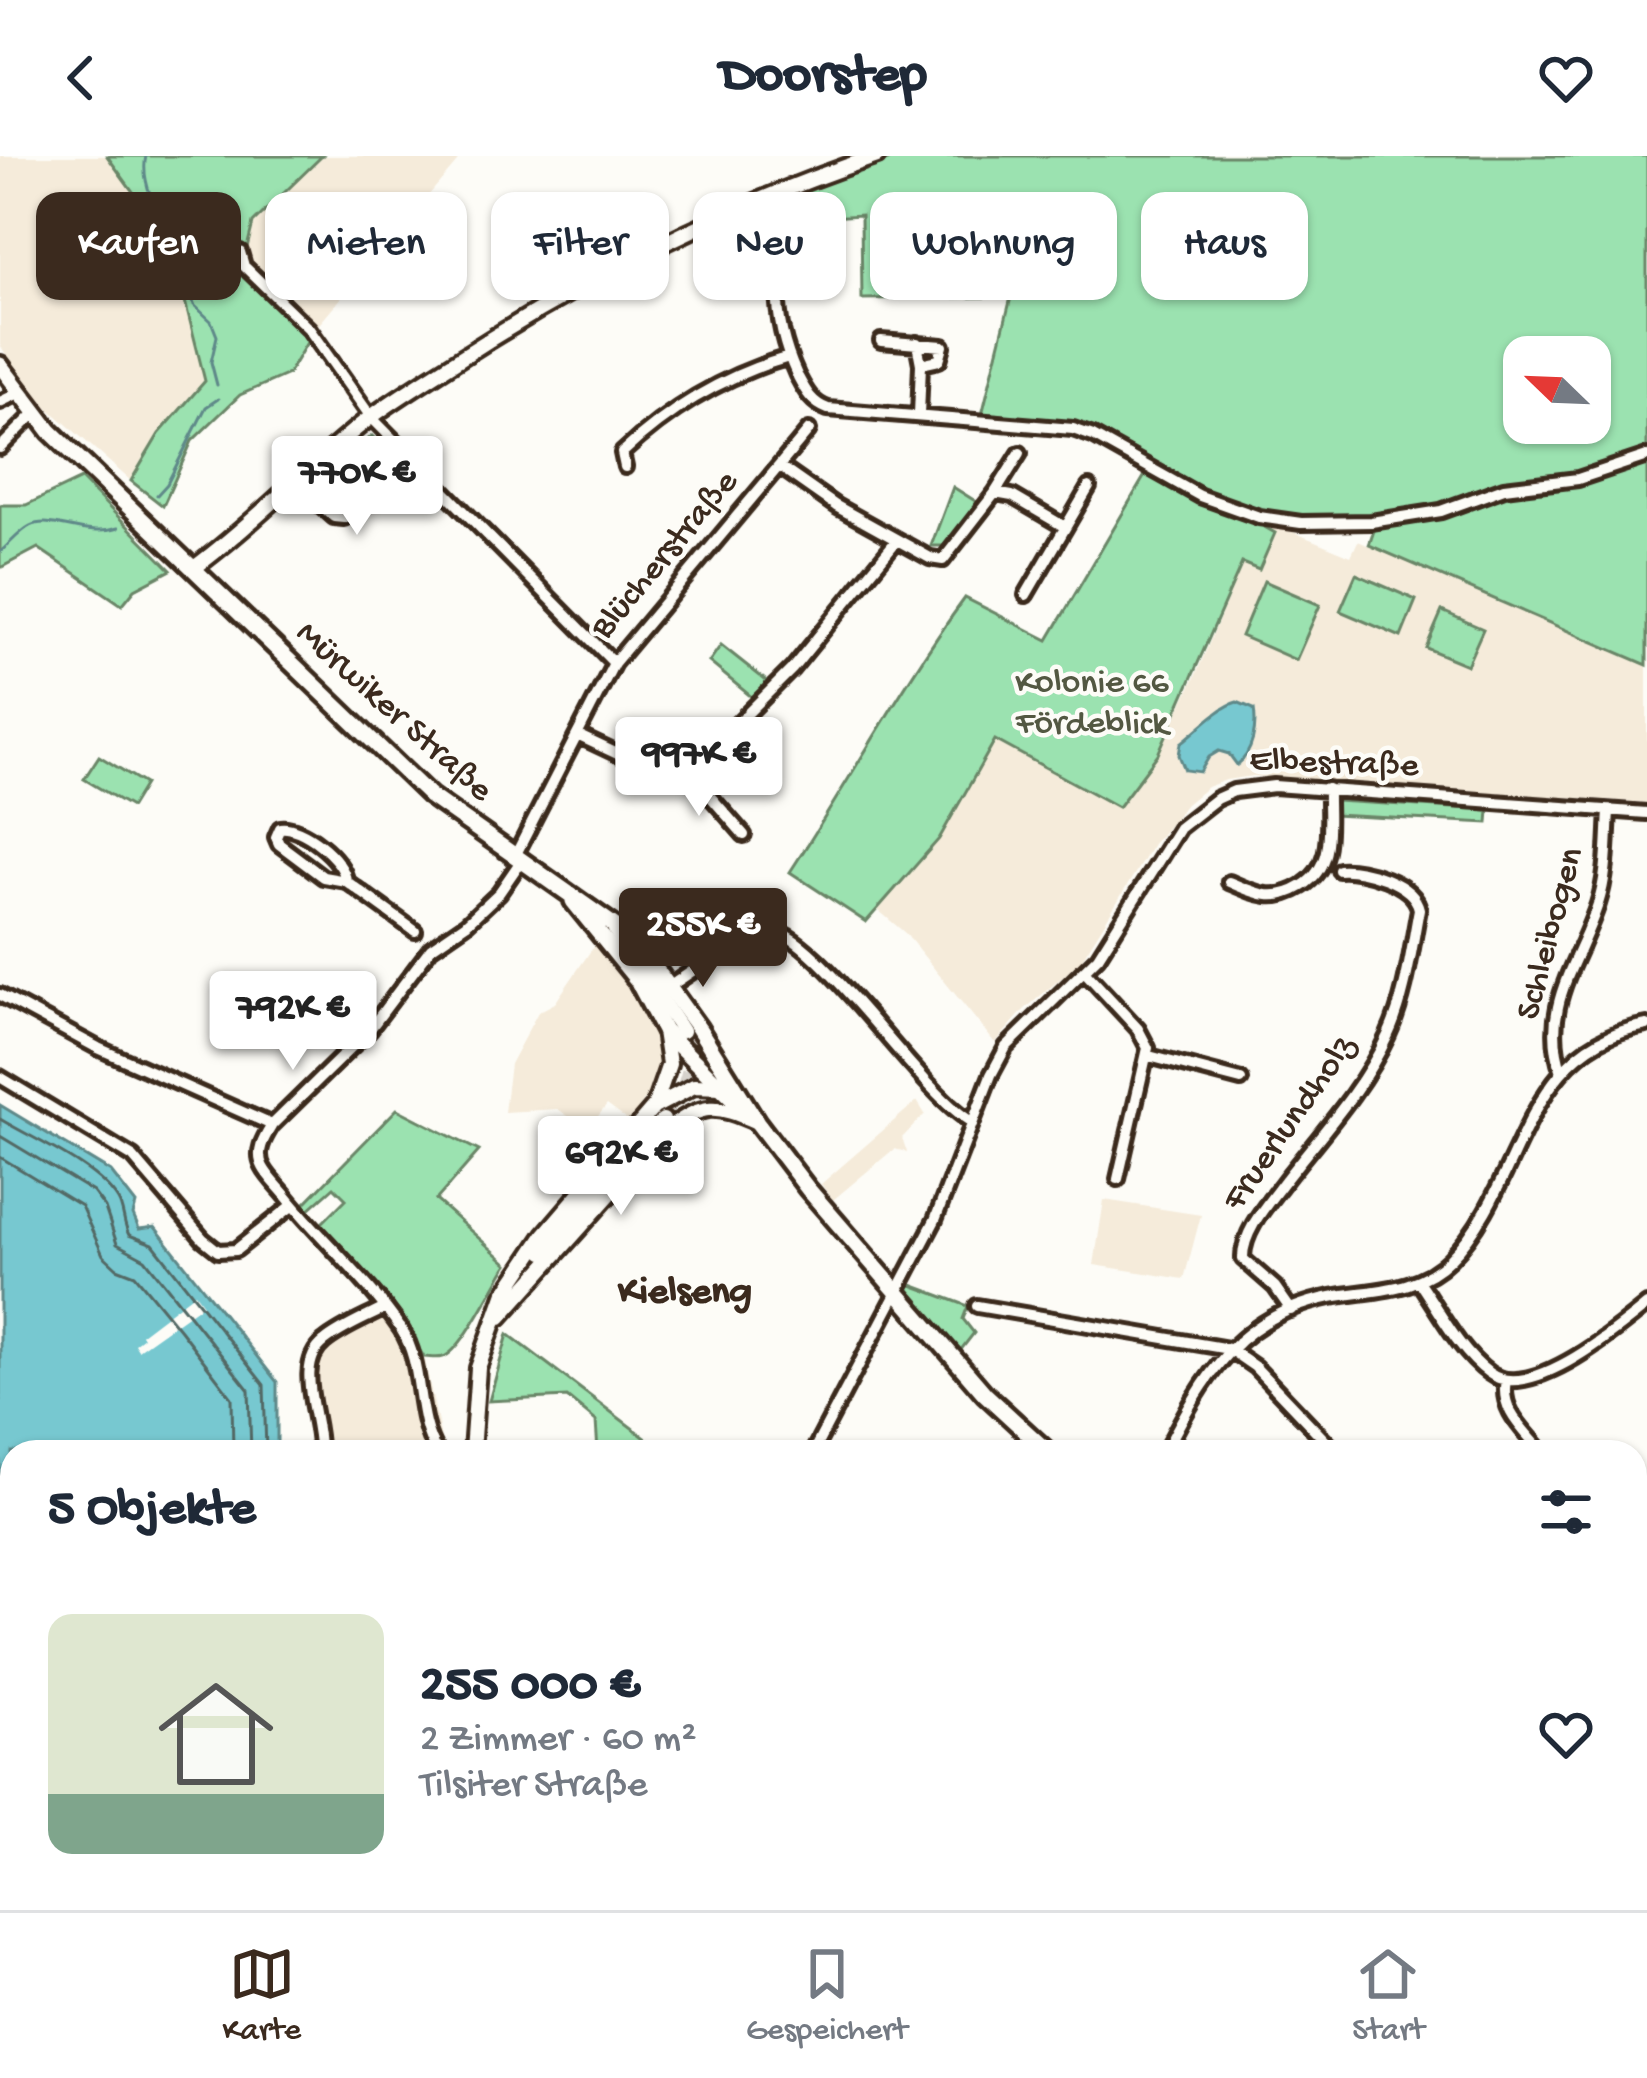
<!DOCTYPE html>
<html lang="de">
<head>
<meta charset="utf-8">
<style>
  body { margin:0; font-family:"Gochi Hand",sans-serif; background:#f6f6f7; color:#1f2937; height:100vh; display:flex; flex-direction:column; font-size:45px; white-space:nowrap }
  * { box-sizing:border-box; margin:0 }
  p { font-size:39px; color:#747a83 }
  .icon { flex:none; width:66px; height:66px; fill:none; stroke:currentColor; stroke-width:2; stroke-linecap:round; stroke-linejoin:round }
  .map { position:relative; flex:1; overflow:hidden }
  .sheet { position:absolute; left:0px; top:1284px; width:1647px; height:471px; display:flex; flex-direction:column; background:#fff; border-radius:36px 36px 0 0; box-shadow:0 3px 9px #0004 }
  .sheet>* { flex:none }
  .banner { position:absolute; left:36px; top:36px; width:1575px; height:108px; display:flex; gap:24px }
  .needle { width:78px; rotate:293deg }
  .tools { position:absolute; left:1503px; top:180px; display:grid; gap:24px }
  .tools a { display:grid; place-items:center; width:108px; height:108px; border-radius:24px; background:#fff; box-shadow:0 3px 9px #0004; font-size:60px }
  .price { position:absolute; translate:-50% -102px; padding:0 27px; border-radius:12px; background:#fff; color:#222; font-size:39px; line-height:78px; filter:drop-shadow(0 3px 6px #0008) }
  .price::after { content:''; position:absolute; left:50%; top:72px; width:36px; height:27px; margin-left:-18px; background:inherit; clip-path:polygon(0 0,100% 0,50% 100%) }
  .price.selected { background:#3b2a1e; color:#fff }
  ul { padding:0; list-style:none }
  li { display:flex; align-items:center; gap:36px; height:300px; padding:0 48px }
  li span { display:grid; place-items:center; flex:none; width:336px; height:240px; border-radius:24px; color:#555 }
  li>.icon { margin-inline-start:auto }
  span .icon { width:144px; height:144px; fill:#fffc; stroke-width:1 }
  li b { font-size:51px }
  h2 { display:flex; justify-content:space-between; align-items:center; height:144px; padding:0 48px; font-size:51px }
  .chip { padding:0 42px; border-radius:24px; background:#fff; box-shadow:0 3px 9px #0004; font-size:42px; line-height:108px }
  .chip.selected { background:#3b2a1e; color:#fff }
  header { display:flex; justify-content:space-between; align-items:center; height:156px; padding:0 48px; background:#fff; font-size:54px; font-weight:700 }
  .menu { display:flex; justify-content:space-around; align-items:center; height:168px; border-top:3px solid #e0e1e3; background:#fff; font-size:33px; color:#747a83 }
  .menu a { display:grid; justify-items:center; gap:6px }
  .menu .selected { color:#3b2a1e }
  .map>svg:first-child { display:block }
  .built { fill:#f5ebda }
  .green { fill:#9be2b0; stroke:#6b8667; stroke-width:3; fill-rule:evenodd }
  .water { fill:#77c8d0; stroke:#5f8989; stroke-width:3 }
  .pier { fill:#fdfcf7 }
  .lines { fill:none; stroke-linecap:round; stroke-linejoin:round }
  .shore { stroke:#536965; stroke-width:3 }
  .stream { stroke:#5f8989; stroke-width:3 }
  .tertiary-tunnel { stroke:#d6d2cc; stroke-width:14; stroke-dasharray:14 7; stroke-linecap:butt }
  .minor-casing { stroke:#3b2a1e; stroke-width:20 }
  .tertiary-casing { stroke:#3b2a1e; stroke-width:22 }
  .secondary-casing { stroke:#3b2a1e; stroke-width:24 }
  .minor { stroke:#fdfcf7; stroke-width:10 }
  .tertiary { stroke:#fdfcf7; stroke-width:14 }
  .secondary { stroke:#fdfcf7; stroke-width:15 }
  .labels { text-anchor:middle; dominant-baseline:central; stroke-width:9; stroke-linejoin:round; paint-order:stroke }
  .street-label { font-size:36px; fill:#3b2a1e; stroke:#fdfcf7 }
  .park-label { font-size:36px; fill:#535842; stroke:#fdfcf7 }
  .neighbourhood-label { font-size:39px; font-weight:bold; fill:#3b2a1e; stroke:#fdfcf7 }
</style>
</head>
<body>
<header><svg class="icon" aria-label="back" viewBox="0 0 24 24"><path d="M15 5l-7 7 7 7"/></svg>Doorstep<svg class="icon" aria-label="heart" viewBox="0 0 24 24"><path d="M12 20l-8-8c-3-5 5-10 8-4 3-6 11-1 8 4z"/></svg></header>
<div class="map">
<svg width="1647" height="1754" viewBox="0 0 1647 1754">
  <rect width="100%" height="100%" fill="#fdfcf7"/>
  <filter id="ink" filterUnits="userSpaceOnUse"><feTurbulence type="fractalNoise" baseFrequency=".00833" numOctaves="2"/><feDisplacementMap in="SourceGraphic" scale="24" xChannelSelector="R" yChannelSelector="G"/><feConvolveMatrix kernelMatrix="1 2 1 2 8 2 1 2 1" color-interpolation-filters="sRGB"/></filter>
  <g filter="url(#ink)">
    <!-- built -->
    <path class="built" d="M0,0H107L142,48L181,129L205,225L159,278L131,325L31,237L0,189Z
      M322,0H462L315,173L244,104L253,67Z
      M1259,368L1281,371L1351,400L1358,385L1647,509V647L1253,620L1226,624L1207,631L1186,648L1153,688L1080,806L1025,853L995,887L905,777L878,754L939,683L995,584L1117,650L1158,598L1195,521Z
      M598,784L628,818L656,869L659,905L650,935L630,966L607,949L587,974L558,953L504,956L510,908L538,856L555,847Z
      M917,945L925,958L902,982L907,996L894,993L833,1044L821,1028Z
      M1104,1044L1201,1059L1184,1123L1094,1109Z
      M394,1154L424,1201L444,1296H324L326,1285L314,1225L317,1201L323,1193Z"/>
    <!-- green -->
    <path class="green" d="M107,0H322L253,67L244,104L315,173L288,218L240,239L192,285L163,350L131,325L159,278L205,225L181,129L142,48Z
      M899,0H1647V509L1369,389L1376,369L1259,368L1275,377L1259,414L1242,407L1158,598L1118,651L995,584L939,683L866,766L790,716C850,625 901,529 965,442L1048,484L1150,311L1092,277L981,263L1011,141L862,143L861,59L798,63L797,36ZM1524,201H1590V267H1524Z
      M372,280L388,296L337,349L323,342L311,330Z
      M81,323L171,414L135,433L122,449L38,392L0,412V349H26Z
      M953,331L980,348L949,390H931Z
      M1356,418L1416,444L1401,481L1340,455Z
      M1264,425L1320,449L1296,504L1241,480Z
      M1442,455L1483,473L1467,509L1426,492Z
      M721,489L769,527L754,543L709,506Z
      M99,600L145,628L131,651L84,623Z
      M1335,645L1489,654L1488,667L1334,659Z
      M397,953L479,995L436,1044L508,1108C494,1128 463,1195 443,1201C437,1203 430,1201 424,1201L394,1154L321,1068L346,1043L334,1031L308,1054L304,1048Z
      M909,1128L968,1150L963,1163L974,1177L960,1195L907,1134Z
      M508,1178L664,1296H598L596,1265L567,1241L489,1245Z
      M507,1743H1194L1200,1754H507Z"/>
    <!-- water -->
    <path class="water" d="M1237,546L1254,553C1257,572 1253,597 1237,609L1229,598L1219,595L1209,601L1200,616L1185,614L1179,599L1181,587C1197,575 1219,551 1237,546Z
      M0,949L111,1016L136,1048L133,1059L139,1073L155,1071L277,1226V1296H12V1743H282V1754H0Z"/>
    <!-- pier -->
    <path class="pier" d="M195,1137L203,1148L138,1194L134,1188L143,1181L141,1178Z"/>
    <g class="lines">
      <!-- shore -->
      <path class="shore" d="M0,963C33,983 98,1011 118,1044C124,1054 123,1068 129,1079L153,1088L264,1229L266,1296
        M0,980L93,1036L105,1052L117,1088L145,1103L249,1234L251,1296
        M0,1001L81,1050L103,1099L117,1112L135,1119L180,1174L232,1242L233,1296"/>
      <!-- stream -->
      <path class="stream" d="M146,0C137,38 178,84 189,120C192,129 191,138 194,149L211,165L217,180L211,206L217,229
        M157,339L167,328L206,251L218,243
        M0,396C10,388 20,375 30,370C53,359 85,383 118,372"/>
      <!-- tertiary-tunnel -->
      <path class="tertiary-tunnel" d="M663,964C684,935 699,910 682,875"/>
      <defs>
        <path id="minor" d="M787,33C797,58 783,82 779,107C774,145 781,184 797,219C805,234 811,247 828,253L1073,273L1093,280L1200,340L1259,361L1301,367L1371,366L1441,355L1504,332L1578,323L1647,300
          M240,96L244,110L309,173L371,261L614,507
          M881,185L943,190L939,204L921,208
          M917,187L921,208L919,259
          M0,246L19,237
          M0,292L34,258
          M779,310L836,350L930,402L943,404L995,337L1012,340L1065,371
          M625,311L622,297C670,252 725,219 789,201
          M295,326L334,361L344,362L408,300
          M995,337L1020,297
          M1026,439L1089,331
          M577,579L658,617L689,616L792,513L896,385
          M689,616L744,679
          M515,700L614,507L809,274
          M346,725C345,703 300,668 280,672L276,681L279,688L323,721L346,725L415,775
          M1229,726C1257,738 1274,747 1302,730C1336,709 1327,668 1328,633
          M1085,816L1138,873L1148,892L1118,1023
          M670,830C688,819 747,775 765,773C813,769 918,936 972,966
          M0,839L98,892L272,969
          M1149,900L1241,924
          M1562,916C1539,851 1579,806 1598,748C1608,718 1607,686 1609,655
          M0,921L133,1001L203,1083L218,1095L236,1094L293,1049
          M1419,1126C1439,1155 1460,1196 1489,1217C1529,1247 1616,1174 1647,1149
          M977,1150L1229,1193L1255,1211L1336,1296
          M1291,1154L1275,1131L1243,1103C1242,1075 1270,1045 1286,1023C1322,977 1363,933 1388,879C1406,840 1411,795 1419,753C1414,727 1363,712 1339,714
          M1506,1224C1500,1252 1520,1270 1537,1290
          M319,1296C321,1263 293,1210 324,1186C341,1172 364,1163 383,1153
          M437,1296C414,1260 425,1210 401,1173C369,1125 322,1085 286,1040C279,1031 268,1021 263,1011C255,996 264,982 272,969L370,873L431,792L466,768L499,737L521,705
          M813,1296L935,1064L991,919L1006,891L1098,801L1179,672L1216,643L1234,635L1274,630L1647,657
          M1165,1296C1204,1220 1239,1159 1331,1141C1374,1133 1416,1137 1450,1103C1526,1027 1521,890 1647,869
          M1635,1599L1647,1607
          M1194,1743L1200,1754
          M1376,1754L1390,1743"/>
        <path id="tertiary" d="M194,412C255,367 307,311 367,264C396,242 428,223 459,203C588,120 730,49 877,0
          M615,774L682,875
          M654,951L694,930L721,931
          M544,1096L663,964
          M500,1161L667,974C704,946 716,948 757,966
          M472,1296L478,1212L504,1139L545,1078L654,951L669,908L664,875
          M491,1743V1754"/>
        <path id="secondary" d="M0,209L50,275L430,640L636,785L699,873L757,966L808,1033L985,1238L1048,1296
          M573,745L637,824L664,875L738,948
          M1562,1743L1568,1754"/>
      </defs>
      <!-- minor casing -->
      <use href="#minor" class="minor-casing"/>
      <!-- tertiary casing -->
      <use href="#tertiary" class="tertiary-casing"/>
      <!-- secondary casing -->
      <use href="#secondary" class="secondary-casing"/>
      <!-- minor -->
      <use href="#minor" class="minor"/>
      <!-- tertiary -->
      <use href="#tertiary" class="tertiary"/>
      <!-- secondary -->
      <use href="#secondary" class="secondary"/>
    </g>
  </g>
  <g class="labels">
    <!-- street labels -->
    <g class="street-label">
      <text transform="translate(666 400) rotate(-50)">Blücherstraße</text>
      <text transform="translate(393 557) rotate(42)">Mürwiker Straße</text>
      <text transform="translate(1334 609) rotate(2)">Elbestraße</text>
      <text transform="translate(1552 778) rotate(-75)">Schleibogen</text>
      <text transform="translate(1291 968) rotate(-55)">Fruerlundholz</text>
    </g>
    <!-- park labels -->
    <g class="park-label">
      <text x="1092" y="528">Kolonie 66<tspan x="1092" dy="41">Fördeblick</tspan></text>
    </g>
    <!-- neighbourhood labels -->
    <g class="neighbourhood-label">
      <text x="685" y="1138">Kielseng</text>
    </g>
  </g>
</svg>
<div class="tools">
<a><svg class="needle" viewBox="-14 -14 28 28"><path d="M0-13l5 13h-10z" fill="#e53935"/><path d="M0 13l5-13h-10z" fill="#747a83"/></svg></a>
</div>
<b class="price" style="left:357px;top:382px">770K €</b>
<b class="price" style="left:699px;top:663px">997K €</b>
<b class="price selected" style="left:703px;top:834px">255K €</b>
<b class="price" style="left:293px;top:917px">792K €</b>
<b class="price" style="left:621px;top:1062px">692K €</b>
<div class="banner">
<a class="chip selected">Kaufen</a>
<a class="chip">Mieten</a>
<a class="chip">Filter</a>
<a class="chip">Neu</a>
<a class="chip">Wohnung</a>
<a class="chip">Haus</a>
</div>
<section class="sheet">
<h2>5 Objekte<svg class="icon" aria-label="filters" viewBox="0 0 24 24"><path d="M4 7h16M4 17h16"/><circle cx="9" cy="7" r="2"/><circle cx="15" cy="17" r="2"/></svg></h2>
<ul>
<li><span style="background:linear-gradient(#dfe7d0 75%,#7fa58c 0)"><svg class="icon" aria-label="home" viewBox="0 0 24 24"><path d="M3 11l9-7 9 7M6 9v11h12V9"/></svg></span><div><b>255 000 €</b><p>2 Zimmer · 60 m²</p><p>Tilsiter Straße</p></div><svg class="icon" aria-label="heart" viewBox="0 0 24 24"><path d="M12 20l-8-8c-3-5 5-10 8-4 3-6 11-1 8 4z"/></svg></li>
</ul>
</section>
</div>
<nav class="menu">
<a class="selected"><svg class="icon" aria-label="map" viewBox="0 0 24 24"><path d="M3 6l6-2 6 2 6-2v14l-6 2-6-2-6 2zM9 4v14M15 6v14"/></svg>Karte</a>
<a><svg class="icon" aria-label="saved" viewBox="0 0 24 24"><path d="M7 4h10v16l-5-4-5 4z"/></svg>Gespeichert</a>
<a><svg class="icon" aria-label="home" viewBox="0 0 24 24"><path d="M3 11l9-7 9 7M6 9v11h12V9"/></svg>Start</a>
</nav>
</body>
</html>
